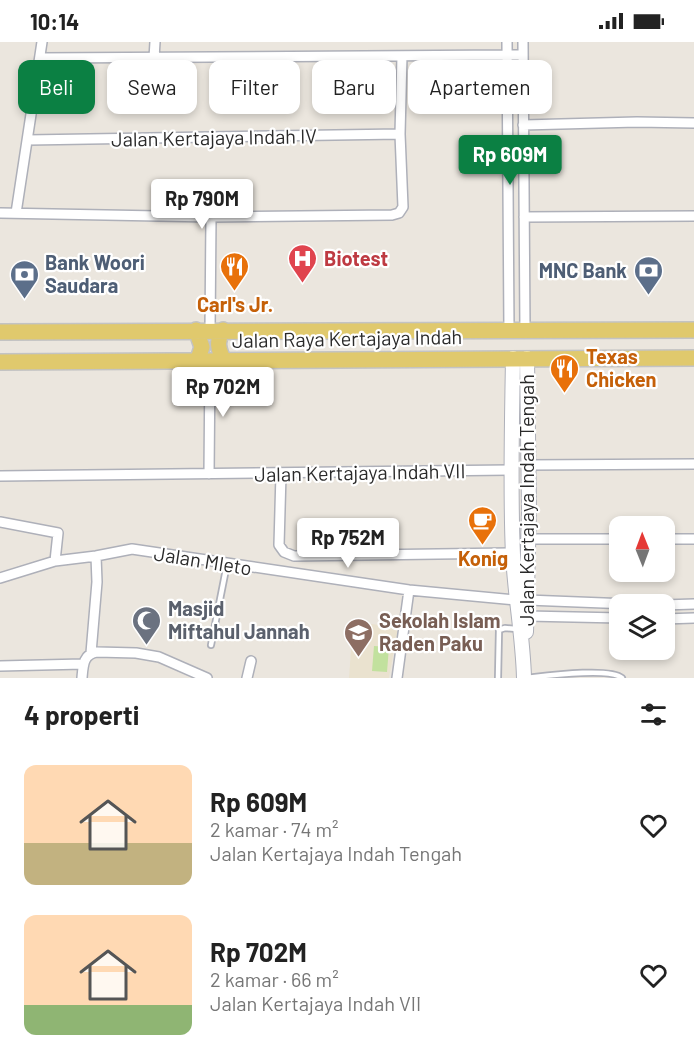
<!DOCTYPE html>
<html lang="id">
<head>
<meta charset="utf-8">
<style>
  body { margin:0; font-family:Barlow,sans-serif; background:#f6f6f6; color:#222; height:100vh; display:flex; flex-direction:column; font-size:22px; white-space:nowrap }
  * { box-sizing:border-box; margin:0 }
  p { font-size:20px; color:#767676 }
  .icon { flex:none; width:33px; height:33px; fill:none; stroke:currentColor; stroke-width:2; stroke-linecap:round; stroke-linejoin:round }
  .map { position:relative; height:636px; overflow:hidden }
  .sheet { display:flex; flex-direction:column; background:#fff; flex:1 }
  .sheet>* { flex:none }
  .banner { position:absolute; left:18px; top:18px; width:658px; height:54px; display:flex; gap:12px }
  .needle { width:39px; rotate:359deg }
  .fabs { position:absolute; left:609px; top:474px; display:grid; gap:12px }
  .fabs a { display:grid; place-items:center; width:66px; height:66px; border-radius:12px; background:#fff; box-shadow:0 3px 9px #0003; font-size:30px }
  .price { position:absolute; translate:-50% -51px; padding:0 14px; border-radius:6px; background:#fff; color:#222; font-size:20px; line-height:39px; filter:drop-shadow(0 2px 3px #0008) }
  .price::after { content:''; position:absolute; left:50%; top:36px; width:18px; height:14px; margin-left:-9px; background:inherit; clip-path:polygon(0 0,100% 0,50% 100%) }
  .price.on { background:#0b8043; color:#fff }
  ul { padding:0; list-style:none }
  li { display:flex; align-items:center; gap:18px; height:150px; padding:0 24px }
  li span { display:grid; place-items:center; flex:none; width:168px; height:120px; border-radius:12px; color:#555 }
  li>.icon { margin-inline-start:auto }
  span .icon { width:72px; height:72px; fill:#fffc; stroke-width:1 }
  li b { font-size:26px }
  h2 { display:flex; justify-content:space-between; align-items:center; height:72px; padding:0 24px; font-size:26px }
  .tag { padding:0 21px; border-radius:12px; background:#fff; box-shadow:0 3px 9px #0003; font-size:21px; line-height:54px }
  .tag.on { background:#0b8043; color:#fff }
  .status { display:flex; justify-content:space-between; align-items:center; height:42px; padding:0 30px; background:#fff; direction:ltr }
  .status svg { height:16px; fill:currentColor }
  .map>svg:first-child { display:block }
  .education { fill:#eae2cf }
  .pitch { fill:#c2e19e }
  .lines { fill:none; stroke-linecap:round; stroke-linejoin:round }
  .service-casing { stroke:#aeb0b9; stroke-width:8 }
  .minor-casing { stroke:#aeb0b9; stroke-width:12 }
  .secondary-casing { stroke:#aeb0b9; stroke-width:16 }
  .primary-casing { stroke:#c3c3c3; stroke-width:18 }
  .service { stroke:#fff; stroke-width:4.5 }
  .minor { stroke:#fff; stroke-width:9 }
  .secondary { stroke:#fff; stroke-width:14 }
  .primary { stroke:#e0c96d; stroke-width:15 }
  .labels { text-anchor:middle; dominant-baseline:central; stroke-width:4.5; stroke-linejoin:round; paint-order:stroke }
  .street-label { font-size:20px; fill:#2a2a2a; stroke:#fff }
  .health-label { font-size:20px; font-weight:bold; fill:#be3a42; stroke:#fff; text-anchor:start }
  .service-label { font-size:20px; font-weight:bold; fill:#4e5e75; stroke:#fff; text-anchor:start }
  .food-label { font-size:20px; font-weight:bold; fill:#c56008; stroke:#fff }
  .worship-label { font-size:20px; font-weight:bold; fill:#5b616d; stroke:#fff; text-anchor:start }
  .education-label { font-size:20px; font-weight:bold; fill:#785e54; stroke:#fff; text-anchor:start }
</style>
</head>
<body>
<div class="status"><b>10:14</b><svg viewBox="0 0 49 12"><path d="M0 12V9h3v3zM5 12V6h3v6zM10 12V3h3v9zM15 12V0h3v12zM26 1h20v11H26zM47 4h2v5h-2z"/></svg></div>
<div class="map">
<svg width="694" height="636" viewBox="0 0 694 636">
  <rect width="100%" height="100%" fill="#ebe6de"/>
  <!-- education -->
  <path class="education" d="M353,580L398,585L389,636H349Z"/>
  <!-- pitch -->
  <path class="pitch" d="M374,604L389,605L387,630L372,629Z"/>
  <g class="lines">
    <defs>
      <path id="service" d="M211,603L227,522
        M498,636L499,588L505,586L517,587
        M525,636C544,634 610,625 622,636"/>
      <path id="minor" d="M507,0L509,289
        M523,0L525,289
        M41,16L523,13
        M154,16L155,0
        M523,83L637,80L694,81
        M28,98L400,92
        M0,171L211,175L392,173L399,171L403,165L400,92L402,14
        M16,171L42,0
        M524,175L694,174
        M210,288L211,175
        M528,423L694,422
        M209,432L210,319
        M281,432L279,503L284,510L294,514L513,511
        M0,434L511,428
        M0,480L58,491L55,519
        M528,497H620
        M664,497H694
        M0,536L55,519L96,514L132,507L409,548L516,558
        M527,558L629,562
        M664,563L694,562
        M527,574L620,576
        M664,577L694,576
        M91,611L97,540L96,514
        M0,624L83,622
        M82,636C83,624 83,612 97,610L136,611L159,615L207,636
        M247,636L251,619
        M397,636L409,548"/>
      <path id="secondary" d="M513,316C512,382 510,447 513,513C515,554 523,595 524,636
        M526,590L529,467L527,316"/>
      <path id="primary" d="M196,288L202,305L197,320
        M223,288C216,299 218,307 224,319
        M0,290L694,288
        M0,320L694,316"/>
    </defs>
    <!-- service casing -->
    <use href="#service" class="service-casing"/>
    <!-- minor casing -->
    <use href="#minor" class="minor-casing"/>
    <!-- secondary casing -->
    <use href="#secondary" class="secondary-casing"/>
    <!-- primary casing -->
    <use href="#primary" class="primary-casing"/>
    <!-- service -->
    <use href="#service" class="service"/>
    <!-- minor -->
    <use href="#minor" class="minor"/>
    <!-- secondary -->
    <use href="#secondary" class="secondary"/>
    <!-- primary -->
    <use href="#primary" class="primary"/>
  </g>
  <!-- icons -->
  <defs>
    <symbol id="hospital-pin" viewBox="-11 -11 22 30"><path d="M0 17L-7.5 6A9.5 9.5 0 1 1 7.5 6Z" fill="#e0444e" stroke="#fff"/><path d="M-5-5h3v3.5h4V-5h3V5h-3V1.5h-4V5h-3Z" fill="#fff"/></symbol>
    <symbol id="restaurant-pin" viewBox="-11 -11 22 30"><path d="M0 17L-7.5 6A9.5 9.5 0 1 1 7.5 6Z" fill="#e8710a" stroke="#fff"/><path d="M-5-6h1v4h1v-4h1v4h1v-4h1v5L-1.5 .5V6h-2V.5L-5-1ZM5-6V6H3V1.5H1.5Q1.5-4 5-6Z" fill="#fff"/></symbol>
    <symbol id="bank-pin" viewBox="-11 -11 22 30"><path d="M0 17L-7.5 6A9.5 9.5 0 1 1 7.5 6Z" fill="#5c6f8a" stroke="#fff"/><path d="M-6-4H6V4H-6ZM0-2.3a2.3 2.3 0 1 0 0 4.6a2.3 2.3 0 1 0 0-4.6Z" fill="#fff"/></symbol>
    <symbol id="cafe-pin" viewBox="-11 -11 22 30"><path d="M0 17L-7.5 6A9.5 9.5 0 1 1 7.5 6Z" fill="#e8710a" stroke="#fff"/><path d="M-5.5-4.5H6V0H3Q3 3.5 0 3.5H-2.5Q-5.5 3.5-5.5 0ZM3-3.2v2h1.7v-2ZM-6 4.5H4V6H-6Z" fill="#fff"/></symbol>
    <symbol id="mosque-pin" viewBox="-11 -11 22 30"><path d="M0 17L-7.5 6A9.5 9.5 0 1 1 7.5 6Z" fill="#6b7280" stroke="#fff"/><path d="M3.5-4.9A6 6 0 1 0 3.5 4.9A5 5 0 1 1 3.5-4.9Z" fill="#fff"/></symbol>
    <symbol id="school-pin" viewBox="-11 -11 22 30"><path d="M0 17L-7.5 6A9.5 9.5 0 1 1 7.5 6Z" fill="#8d6e63" stroke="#fff"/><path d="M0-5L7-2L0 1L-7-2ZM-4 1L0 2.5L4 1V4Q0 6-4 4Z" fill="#fff"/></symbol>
  </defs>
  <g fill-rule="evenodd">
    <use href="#hospital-pin" x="286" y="200" width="33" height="45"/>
    <use href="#restaurant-pin" x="218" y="208" width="33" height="45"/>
    <use href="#bank-pin" x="632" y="212" width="33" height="45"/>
    <use href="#bank-pin" x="8" y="216" width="33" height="45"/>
    <use href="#restaurant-pin" x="548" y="310" width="33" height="45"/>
    <use href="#cafe-pin" x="466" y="462" width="33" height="45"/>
    <use href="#mosque-pin" x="130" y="562" width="33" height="45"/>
    <use href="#school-pin" x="342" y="574" width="33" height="45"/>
  </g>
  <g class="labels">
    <!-- street labels -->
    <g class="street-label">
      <text transform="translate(214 95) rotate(-1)">Jalan Kertajaya Indah IV</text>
      <text transform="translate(347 296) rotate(-1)">Jalan Raya Kertajaya Indah</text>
      <text transform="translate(360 430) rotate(-1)">Jalan Kertajaya Indah VII</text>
      <text transform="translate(526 458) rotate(-90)">Jalan Kertajaya Indah Tengah</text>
      <text transform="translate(203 518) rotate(9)">Jalan Mleto</text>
    </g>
    <!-- health labels -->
    <g class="health-label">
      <text x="324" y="216">Biotest</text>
    </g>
    <!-- service labels -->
    <g class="service-label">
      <text x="45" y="220">Bank Woori<tspan x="45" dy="23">Saudara</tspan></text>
      <text x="627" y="228" text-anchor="end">MNC Bank</text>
    </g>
    <!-- food labels -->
    <g class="food-label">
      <text x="235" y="262">Carl's Jr.</text>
      <text x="586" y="314" text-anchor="start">Texas<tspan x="586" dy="23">Chicken</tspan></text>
      <text x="483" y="516">Konig</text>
    </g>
    <!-- worship labels -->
    <g class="worship-label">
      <text x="168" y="566">Masjid<tspan x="168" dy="23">Miftahul Jannah</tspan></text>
    </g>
    <!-- education labels -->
    <g class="education-label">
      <text x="379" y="578">Sekolah Islam<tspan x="379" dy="23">Raden Paku</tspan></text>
    </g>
  </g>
</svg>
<div class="fabs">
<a><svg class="needle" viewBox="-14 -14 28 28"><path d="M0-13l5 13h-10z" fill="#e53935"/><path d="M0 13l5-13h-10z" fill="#767676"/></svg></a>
<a><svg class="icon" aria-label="layers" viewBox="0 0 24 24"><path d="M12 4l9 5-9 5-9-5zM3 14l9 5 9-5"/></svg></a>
</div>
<b class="price on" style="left:510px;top:144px">Rp 609M</b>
<b class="price" style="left:202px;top:188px">Rp 790M</b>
<b class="price" style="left:223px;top:376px">Rp 702M</b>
<b class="price" style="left:348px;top:527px">Rp 752M</b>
<div class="banner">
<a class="tag on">Beli</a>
<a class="tag">Sewa</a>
<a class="tag">Filter</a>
<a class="tag">Baru</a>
<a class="tag">Apartemen</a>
</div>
</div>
<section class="sheet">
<h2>4 properti<svg class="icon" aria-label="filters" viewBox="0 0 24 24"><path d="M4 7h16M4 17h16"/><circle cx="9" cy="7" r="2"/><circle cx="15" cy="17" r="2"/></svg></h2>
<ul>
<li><span style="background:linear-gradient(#ffd9b3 65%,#c2b280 0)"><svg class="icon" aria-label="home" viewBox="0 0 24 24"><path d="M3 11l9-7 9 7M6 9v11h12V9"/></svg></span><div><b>Rp 609M</b><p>2 kamar · 74 m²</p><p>Jalan Kertajaya Indah Tengah</p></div><svg class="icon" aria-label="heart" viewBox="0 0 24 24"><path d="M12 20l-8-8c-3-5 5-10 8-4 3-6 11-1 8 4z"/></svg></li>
<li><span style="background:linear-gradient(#ffd9b3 75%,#8fb573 0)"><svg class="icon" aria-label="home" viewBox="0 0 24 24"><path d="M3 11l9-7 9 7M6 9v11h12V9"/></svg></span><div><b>Rp 702M</b><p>2 kamar · 66 m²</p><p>Jalan Kertajaya Indah VII</p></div><svg class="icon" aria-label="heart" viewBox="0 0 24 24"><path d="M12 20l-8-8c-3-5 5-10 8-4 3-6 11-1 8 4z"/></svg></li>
</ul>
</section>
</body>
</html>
